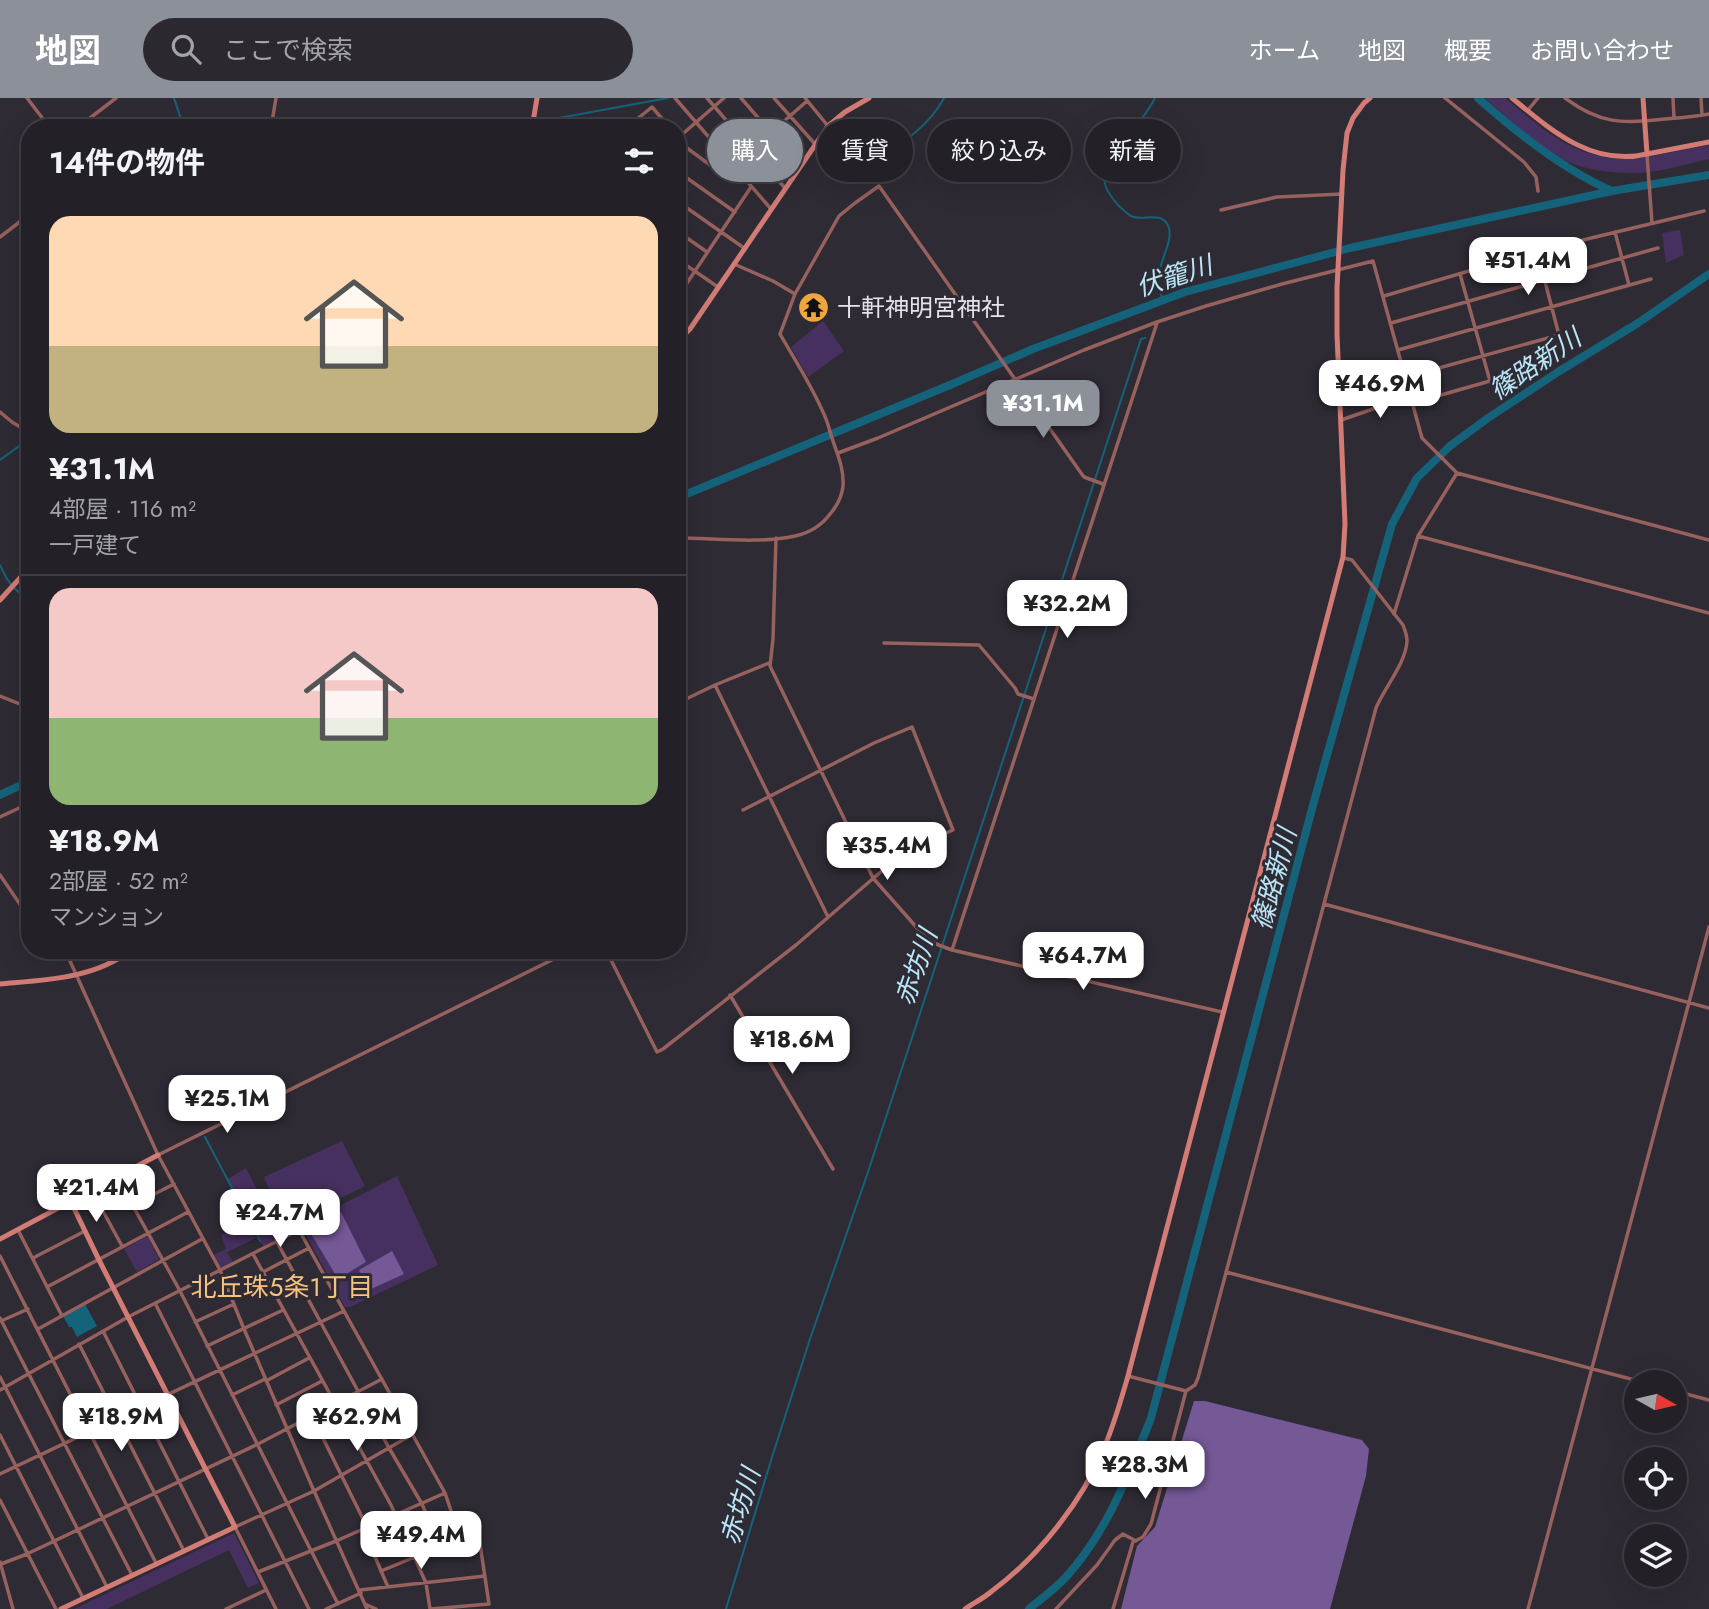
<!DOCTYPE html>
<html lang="ja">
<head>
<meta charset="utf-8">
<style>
  body { margin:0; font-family:Jost,"Noto Sans JP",sans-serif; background:#2b2830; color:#f1f3f6; height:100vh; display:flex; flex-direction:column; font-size:26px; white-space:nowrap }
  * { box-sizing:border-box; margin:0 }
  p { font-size:23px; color:#a3a3a8 }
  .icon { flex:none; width:38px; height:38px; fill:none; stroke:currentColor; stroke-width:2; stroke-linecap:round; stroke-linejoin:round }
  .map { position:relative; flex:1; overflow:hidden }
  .drawer { position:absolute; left:21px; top:21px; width:665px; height:840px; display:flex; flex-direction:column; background:#232028; border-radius:28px; box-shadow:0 7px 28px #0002,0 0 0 2px #403e45 }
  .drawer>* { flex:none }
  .guide { position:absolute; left:707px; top:21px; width:665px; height:63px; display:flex; gap:14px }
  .needle { width:46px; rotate:98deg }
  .buttons { position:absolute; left:1624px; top:1272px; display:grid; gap:14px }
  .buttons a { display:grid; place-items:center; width:63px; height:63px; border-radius:50%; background:#232028; box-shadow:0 7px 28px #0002,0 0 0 2px #403e45; font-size:35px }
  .price { position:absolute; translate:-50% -60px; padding:0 16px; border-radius:14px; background:#fff; color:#222; font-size:23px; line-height:46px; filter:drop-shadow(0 2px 4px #0008) }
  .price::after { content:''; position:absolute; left:50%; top:42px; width:21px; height:16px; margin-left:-10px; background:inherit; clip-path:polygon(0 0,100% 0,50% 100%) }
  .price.current { background:#8c9099; color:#fff }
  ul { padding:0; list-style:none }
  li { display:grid; align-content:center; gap:14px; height:371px; padding:0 28px }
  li+li { border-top:2px solid #403e45 }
  li span { display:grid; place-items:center; height:217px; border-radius:21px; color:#555 }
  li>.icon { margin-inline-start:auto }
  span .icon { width:126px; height:126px; fill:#fffc; stroke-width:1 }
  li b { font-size:30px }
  h2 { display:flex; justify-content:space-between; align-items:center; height:84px; padding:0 28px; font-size:30px }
  .tag { padding:0 24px; border-radius:32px; background:#232028; box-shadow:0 7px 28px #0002,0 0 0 2px #403e45; font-size:24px; line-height:63px }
  .tag.current { background:#8c9099; color:#fff }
  header { display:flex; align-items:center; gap:42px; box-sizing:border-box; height:98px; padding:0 35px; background:#8c9099; color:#fff }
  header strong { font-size:33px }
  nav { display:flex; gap:38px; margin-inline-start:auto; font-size:24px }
  .search { width:490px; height:63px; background:#2b2830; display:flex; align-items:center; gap:18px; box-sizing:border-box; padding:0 24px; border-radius:38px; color:#a3a3a8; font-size:26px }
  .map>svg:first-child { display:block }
  .green { fill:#46305f }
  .forest { fill:#755896 }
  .water { fill:#15637b }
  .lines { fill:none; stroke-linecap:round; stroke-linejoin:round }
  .stream { stroke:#15637b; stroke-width:2 }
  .river { stroke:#15637b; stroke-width:8 }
  .street { stroke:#97615d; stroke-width:3.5 }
  .secondary { stroke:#d37c76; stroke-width:5 }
  .labels { text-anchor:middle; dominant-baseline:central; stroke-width:6; stroke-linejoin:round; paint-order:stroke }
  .poi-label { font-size:24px; fill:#e5e2e9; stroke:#2f2b35; text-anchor:start }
  .water-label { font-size:26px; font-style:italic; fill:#bae7f8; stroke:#2f2b35 }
  .neighbourhood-label { font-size:26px; fill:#f4c281; stroke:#2f2b35 }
</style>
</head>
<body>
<header>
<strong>地図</strong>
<div class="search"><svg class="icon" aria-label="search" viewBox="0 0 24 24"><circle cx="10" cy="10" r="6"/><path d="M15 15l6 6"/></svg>ここで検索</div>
<nav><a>ホーム</a><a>地図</a><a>概要</a><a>お問い合わせ</a></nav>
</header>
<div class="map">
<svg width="1709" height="1511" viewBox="0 0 1709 1511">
  <rect width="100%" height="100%" fill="#2f2b35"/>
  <!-- green -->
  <path class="green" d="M1485,0H1505L1547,34L1566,46L1582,53L1607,60L1637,61L1709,47V61C1685,66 1659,75 1635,75C1616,75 1594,73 1576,67C1547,57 1508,20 1485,0Z
    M1680,132L1684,157L1666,165L1662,135Z
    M823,223L844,253L808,279L791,249Z
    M342,1043L365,1088L285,1128L264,1079Z
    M246,1070L281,1139L263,1148L228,1081Z
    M397,1078L438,1167L350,1209H345L301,1128Z
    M245,1118L256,1140L227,1154L233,1164L221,1170L214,1157L226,1151L221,1137Z
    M145,1139H148L159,1161L137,1174L124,1151Z
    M234,1435L259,1485L248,1490L229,1452L107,1511H74Z"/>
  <!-- forest -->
  <path class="forest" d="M341,1114L366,1164L338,1181L307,1129Z
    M392,1153L404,1176L369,1192L359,1172Z
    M1194,1303H1205L1362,1342L1369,1351L1366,1378L1330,1511H1121L1137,1448L1155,1429Z"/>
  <!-- water -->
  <path class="water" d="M85,1206L97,1228L77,1239L72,1229H69L63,1218Z"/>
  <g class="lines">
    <!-- stream -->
    <path class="stream" d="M174,0L184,30
      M1155,0C1143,24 1121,42 1108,65C1099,82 1107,95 1119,108C1123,111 1127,116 1131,118C1142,124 1163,111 1169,130C1173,144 1158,166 1158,182C1158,189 1161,196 1163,202
      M537,24L668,0
      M508,30L531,25
      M878,60C904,44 929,28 944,0
      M0,362L30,340
      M0,467C8,485 13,492 30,501
      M205,1039L260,1143
      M726,1511L773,1356L810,1241L868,1074L1141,241L1145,240"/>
    <!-- river -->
    <path class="river" d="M1478,0C1517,35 1564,72 1612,93
      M677,400L950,287L1033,251L1185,194L1350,150L1612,93L1709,77
      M0,697L30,683
      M1029,1511C1041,1501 1055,1491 1066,1479C1107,1434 1129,1376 1151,1320L1313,707L1392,426L1417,380L1450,348L1488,320L1558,274L1638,225L1709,176"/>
    <!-- street -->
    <path class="street" d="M27,0L50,30
      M675,0L771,111
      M707,0L785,90
      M741,0L800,68
      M774,0L815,46
      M805,0L828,28
      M1445,0L1524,64L1536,79L1538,93
      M1565,0C1600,26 1622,26 1665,21C1679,20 1695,19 1709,16
      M1673,0L1674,20
      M1701,0L1702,17
      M1528,12L1538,0
      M633,24L638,30
      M77,30L116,0
      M271,30L276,0
      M626,30L652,9L670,30
      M677,39L687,50L725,78L733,68L807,3
      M678,40L724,0
      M1647,57L1652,125
      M677,73L735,114
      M677,103L744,150
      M1221,112L1277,99L1342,96
      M677,133L707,154
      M1615,134L1629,187
      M0,139L30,116
      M677,161L718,189
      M795,196L839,118L855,105L879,88L1081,375L1084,379L1103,386
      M1384,198L1537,153L1704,113
      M677,200L751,89
      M1391,225L1658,150
      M1398,252L1651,181
      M1406,279L1559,237L1537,153
      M1413,305L1490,283L1460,176
      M0,314L12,324L30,335
      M1341,322L1411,298
      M838,355L878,340L1084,252L1157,224L1206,208L1282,186L1373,163L1422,340L1457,375L1709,442
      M1418,438L1709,515
      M677,440C714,440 758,446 795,438C809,435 821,428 830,416C837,408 842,398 843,388C844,373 839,360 834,346C831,338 829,329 826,321C814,291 796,264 780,236L795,196L773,183L734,166
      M776,440L773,541L770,568L873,780L926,840L936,846L952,852L1222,914
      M1394,516L1418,438L1457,375
      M884,545L979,547L1015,590L1018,596L1034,601
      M715,587L828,819
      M677,588L684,602L677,607
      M0,598L30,610
      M684,602L715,587L769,565
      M0,719L30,705
      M0,777L30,821
      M1324,806L1709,910
      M65,852L158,1057L220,1172L244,1231L314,1393L367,1511
      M606,852L657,954L663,951L796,847L898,759L923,745L953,732L912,629L874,645L743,712
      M952,852L1157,225
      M730,897L833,1071
      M158,1057L572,852
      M117,1079L180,1193L338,1506
      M92,1093L122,1148
      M133,1107L174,1086
      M18,1132L62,1218
      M277,1144L389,1350L422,1406L443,1455
      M253,1156L391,1407L426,1485L430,1511
      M0,1158L156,1465
      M33,1160L85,1133
      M263,1174L309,1150
      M1226,1174L1642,1284
      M47,1189L188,1114
      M155,1205L309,1511
      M0,1220L132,1477
      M1,1223L28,1211
      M195,1224L234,1206
      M38,1231L202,1141
      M103,1233L208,1441
      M79,1246L184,1453
      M207,1248L283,1212
      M1128,1278L1186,1293L1195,1287L1198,1280L1376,610C1384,590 1406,565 1407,543C1407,538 1405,532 1403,527L1352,462L1344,460
      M0,1279L107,1489
      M266,1283L309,1260
      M0,1292L128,1219L299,1132L445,1395L464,1451
      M1675,1293L1709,1302
      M232,1297L265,1281
      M276,1307L322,1283
      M312,1318L367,1429
      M0,1337L83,1500
      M0,1376L344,1213
      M0,1402L56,1511
      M363,1431L388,1489
      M373,1455L406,1440
      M0,1464L13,1511
      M1,1466L27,1456L258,1346L382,1281
      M381,1473L415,1459L443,1455L480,1446L489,1506L431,1511
      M258,1474L336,1443L445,1395
      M360,1492L485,1478
      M365,1506L376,1511
      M226,1511L266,1492
      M276,1511L235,1429L314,1393L413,1336
      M326,1511L361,1495
      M1056,1511L1097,1467L1115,1442L1123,1436L1136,1443
      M1113,1511L1133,1444L1143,1439L1151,1426L1186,1293
      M1528,1511L1709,829"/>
    <!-- secondary -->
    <path class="secondary" d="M1512,0C1551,32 1592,69 1647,56L1643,0
      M532,30L537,0
      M1647,56L1709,44
      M677,244L690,231L828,28L845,14L869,0
      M0,502L30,469
      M0,886C45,882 94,881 131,852
      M0,1141L158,1057
      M61,1511L235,1429L99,1162L71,1104
      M965,1511C974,1505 984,1500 992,1493C1038,1459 1083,1403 1104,1350C1114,1327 1121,1302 1128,1278L1343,459L1345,426L1337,236V190L1343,72L1347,35L1353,20L1364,5L1370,0"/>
  </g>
  <!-- icons -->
  <defs>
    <symbol id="temple-disc" viewBox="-11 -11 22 22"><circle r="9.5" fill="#efa73d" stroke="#2f2b35"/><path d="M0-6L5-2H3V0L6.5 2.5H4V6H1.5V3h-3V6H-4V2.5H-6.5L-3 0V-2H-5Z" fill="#111"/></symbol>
  </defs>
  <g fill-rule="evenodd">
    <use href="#temple-disc" x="796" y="192" width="35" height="35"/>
  </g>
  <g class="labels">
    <!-- poi labels -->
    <g class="poi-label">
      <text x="837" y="209">十軒神明宮神社</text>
    </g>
    <!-- water labels -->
    <g class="water-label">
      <text transform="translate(1174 178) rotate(-18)">伏籠川</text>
      <text transform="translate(1535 266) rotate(-34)">篠路新川</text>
      <text transform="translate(1274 781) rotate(-75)">篠路新川</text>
      <text transform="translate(916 869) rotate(-71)">赤坊川</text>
      <text transform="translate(740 1408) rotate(-73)">赤坊川</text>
    </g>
    <!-- neighbourhood labels -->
    <g class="neighbourhood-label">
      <text x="282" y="1189">北丘珠5条1丁目</text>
    </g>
  </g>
</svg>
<div class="buttons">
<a><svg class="needle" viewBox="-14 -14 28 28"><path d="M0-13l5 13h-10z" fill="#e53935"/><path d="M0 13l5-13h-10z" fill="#a3a3a8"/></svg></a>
<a><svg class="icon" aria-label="locate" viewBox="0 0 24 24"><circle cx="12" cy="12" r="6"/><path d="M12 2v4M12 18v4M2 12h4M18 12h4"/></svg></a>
<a><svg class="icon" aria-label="layers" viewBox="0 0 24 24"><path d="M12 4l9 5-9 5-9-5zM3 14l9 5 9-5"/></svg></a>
</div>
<b class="price" style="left:1528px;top:199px">¥51.4M</b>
<b class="price" style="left:1380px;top:322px">¥46.9M</b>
<b class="price current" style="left:1043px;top:342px">¥31.1M</b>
<b class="price" style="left:1067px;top:542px">¥32.2M</b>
<b class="price" style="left:887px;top:784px">¥35.4M</b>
<b class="price" style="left:1083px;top:894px">¥64.7M</b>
<b class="price" style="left:792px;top:978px">¥18.6M</b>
<b class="price" style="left:227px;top:1037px">¥25.1M</b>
<b class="price" style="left:96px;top:1126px">¥21.4M</b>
<b class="price" style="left:280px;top:1151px">¥24.7M</b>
<b class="price" style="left:121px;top:1355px">¥18.9M</b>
<b class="price" style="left:357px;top:1355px">¥62.9M</b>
<b class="price" style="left:1145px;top:1403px">¥28.3M</b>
<b class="price" style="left:421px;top:1473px">¥49.4M</b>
<div class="guide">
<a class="tag current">購入</a>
<a class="tag">賃貸</a>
<a class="tag">絞り込み</a>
<a class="tag">新着</a>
</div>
<section class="drawer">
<h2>14件の物件<svg class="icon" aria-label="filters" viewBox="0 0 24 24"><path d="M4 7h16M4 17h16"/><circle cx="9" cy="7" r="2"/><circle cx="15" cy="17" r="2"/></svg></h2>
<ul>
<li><span style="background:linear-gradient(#ffd9b3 60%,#c2b280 0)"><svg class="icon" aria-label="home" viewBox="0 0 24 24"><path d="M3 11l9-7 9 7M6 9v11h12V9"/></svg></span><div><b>¥31.1M</b><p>4部屋 · 116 m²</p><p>一戸建て</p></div></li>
<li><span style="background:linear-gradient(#f6c9c9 60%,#8fb573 0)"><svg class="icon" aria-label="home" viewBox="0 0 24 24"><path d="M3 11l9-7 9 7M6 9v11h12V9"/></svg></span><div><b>¥18.9M</b><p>2部屋 · 52 m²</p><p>マンション</p></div></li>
</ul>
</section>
</div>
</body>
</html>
